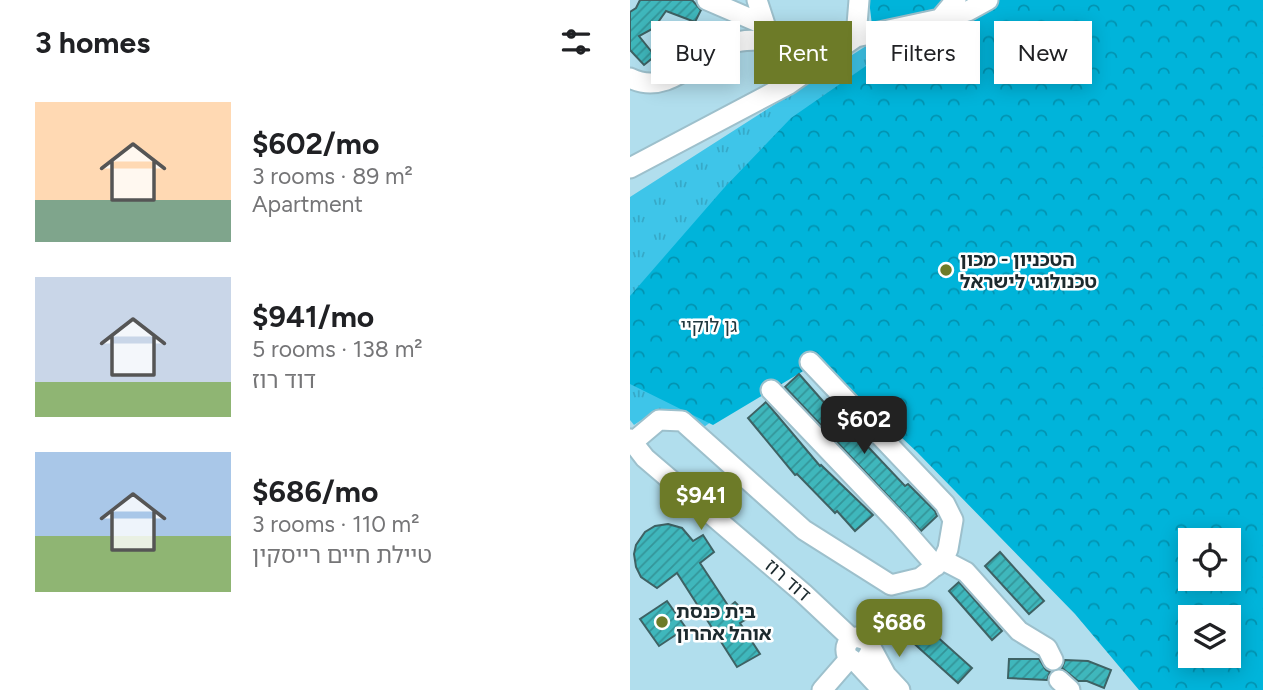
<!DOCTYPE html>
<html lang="en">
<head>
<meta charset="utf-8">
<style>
  body { margin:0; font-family:Figtree,"Noto Sans Hebrew",sans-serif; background:#f6f6f6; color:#202124; height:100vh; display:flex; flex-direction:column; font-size:26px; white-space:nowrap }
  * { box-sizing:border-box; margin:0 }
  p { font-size:23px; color:#757577 }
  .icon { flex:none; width:38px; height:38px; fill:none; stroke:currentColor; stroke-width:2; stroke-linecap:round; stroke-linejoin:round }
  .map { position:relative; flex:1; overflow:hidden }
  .sheet { display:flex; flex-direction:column; background:#fff; width:630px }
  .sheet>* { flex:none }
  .guide { position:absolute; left:21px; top:21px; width:506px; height:63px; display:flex; gap:14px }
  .controls { position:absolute; left:548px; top:528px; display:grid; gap:14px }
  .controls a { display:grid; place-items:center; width:63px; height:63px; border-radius:0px; background:#fff; box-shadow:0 4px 18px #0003; font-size:35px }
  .price { position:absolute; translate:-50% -60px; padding:0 16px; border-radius:14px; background:#6d7b28; color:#fff; font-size:23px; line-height:46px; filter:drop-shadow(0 2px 4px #0008) }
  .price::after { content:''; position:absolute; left:50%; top:42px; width:21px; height:16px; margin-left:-10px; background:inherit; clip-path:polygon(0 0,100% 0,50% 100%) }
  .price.on { background:#222; color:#fff }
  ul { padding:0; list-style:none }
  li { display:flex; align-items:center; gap:21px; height:175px; padding:0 35px }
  li span { display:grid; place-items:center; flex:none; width:196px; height:140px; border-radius:0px; color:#555 }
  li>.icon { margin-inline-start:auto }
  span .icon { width:84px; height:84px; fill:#fffc; stroke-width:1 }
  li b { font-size:30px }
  h2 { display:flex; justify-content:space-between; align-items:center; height:84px; padding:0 35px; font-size:30px }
  .chip { padding:0 24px; border-radius:0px; background:#fff; box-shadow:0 4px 18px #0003; font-size:24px; line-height:63px }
  .chip.on { background:#6d7b28; color:#fff }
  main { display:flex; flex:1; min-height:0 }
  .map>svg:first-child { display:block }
  .built { fill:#b1deed; fill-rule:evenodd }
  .grass { fill:url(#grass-tufts) }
  .forest { fill:url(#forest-crowns); fill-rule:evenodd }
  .building { fill:url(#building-hatch); stroke:#3e6264; stroke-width:2 }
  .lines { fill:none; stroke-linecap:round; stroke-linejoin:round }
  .minor-casing { stroke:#9dc0cc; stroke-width:23 }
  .minor { stroke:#fff; stroke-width:19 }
  .poi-dot { fill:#6d7b28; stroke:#fff; stroke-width:2.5 }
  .labels { text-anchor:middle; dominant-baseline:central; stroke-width:5; stroke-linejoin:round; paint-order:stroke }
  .poi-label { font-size:19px; font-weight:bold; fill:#1c2a2e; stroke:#fff; text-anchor:start }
  .park-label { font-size:19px; fill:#20373e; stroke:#fff }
  .street-label { font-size:19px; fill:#1c2a2e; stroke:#fff }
</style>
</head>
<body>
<main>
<section class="sheet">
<h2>3 homes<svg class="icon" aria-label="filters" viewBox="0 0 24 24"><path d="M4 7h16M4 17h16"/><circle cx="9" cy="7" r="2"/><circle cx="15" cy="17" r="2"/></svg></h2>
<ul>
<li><span style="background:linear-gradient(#ffd9b3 70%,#7fa58c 0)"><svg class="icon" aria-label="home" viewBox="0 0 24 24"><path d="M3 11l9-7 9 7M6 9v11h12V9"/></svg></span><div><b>$602/mo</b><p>3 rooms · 89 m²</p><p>Apartment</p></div></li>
<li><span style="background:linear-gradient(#c9d6e8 75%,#8fb573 0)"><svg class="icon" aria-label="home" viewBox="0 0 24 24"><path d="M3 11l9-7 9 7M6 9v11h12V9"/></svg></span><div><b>$941/mo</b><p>5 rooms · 138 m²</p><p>דוד רוז</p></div></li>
<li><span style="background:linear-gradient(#a9c7e8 60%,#8fb573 0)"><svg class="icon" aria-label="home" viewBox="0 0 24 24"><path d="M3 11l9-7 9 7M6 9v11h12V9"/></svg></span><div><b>$686/mo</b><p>3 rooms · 110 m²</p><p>טיילת חיים רייסקין</p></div></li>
</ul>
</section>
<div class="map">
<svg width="633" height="690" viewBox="0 0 633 690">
  <defs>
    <pattern id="grass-tufts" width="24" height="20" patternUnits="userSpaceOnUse" patternTransform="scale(1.75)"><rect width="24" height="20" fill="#3ec5e9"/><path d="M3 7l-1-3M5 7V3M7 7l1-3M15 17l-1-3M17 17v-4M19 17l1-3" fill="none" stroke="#36a9c8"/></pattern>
    <pattern id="forest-crowns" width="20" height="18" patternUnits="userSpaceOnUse" patternTransform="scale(1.75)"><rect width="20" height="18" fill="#00b4da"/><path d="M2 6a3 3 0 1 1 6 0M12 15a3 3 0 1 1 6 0" fill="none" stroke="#0293b1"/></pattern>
    <pattern id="building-hatch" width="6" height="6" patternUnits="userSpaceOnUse" patternTransform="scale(1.75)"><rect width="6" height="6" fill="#3fb7bc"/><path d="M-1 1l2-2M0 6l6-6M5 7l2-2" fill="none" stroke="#349599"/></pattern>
  </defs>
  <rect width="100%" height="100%" fill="#c5eaf6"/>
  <!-- built -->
  <path class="built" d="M0,0H633V690H0ZM560,541H598V579H560ZM560,618H598V656H560Z"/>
  <!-- grass -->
  <path class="grass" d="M258,32L180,349L74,427C49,402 32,406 4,425L0,420V197Z"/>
  <!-- forest -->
  <path class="forest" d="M239,0H633V690H509L445,614L287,452L190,361L83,425L0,384V296L94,188L161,118L246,59ZM560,541H598V579H560ZM560,618H598V656H560Z"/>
  <!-- building -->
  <path class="building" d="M10,0H62L71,10L65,22L36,11L24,28L9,36L25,56L14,65L0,50V12L6,8Z
    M169,374L221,433L223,431L275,486L278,484L305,511L307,516L291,531L155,387Z
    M136,402L190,466L191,465L243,515L225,531L207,511L205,513L167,474L165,475L118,418Z
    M38,524L52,528L63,541L73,535L84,552L70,563L99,607L105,602L120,617L110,623L130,654L107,667L47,573L27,588L11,577L6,567L4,554L6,545L15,532L25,526Z
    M370,552L414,601L399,614L355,566Z
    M329,582L372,631L362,640L319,591Z
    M37,601L56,628L29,646L10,619Z
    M294,625L342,668L328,683L280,640Z
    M379,659H409L416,670L420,672L417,680L378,678Z
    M435,660L458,661L481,670L474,688L457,681H448L432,668Z"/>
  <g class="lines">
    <defs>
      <path id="minor" d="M77,0L135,25
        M311,19L338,11L358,0
        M226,37L310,19L326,0
        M0,78C40,98 70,52 106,42C117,39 129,40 140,40
        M159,84L226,37L229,0
        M0,168L159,84L140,40L127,0
        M141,390L270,525L306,566
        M0,439L15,458L173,593L222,639
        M3,442L29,420L52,421L174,530L261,585L290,578L313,560L318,549L323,520L315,504L180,362
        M313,560L336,572L389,631L417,648L423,660
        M241,651L235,661L227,663L217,656C214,647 217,640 226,637L237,640L256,675L270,690
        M227,663L252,690
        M429,680L440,690
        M192,690L219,659"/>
    </defs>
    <!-- minor casing -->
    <use href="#minor" class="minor-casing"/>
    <!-- minor -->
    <use href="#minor" class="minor"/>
  </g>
  <!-- markers -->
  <g class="poi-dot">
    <circle cx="316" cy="270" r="7"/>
    <circle cx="32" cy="622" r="7"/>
  </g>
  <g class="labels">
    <!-- poi labels -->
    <g class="poi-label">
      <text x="330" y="259">הטכניון - מכון<tspan x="330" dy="22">טכנולוגי לישראל</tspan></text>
      <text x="46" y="611">בית כנסת<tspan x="46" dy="22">אוהל אהרון</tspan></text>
    </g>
    <!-- park labels -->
    <g class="park-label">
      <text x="79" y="325">גן לוקיי</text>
    </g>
    <!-- street labels -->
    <g class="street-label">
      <text transform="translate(158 580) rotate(41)">דוד רוז</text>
    </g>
  </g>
</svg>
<div class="controls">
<a><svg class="icon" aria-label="locate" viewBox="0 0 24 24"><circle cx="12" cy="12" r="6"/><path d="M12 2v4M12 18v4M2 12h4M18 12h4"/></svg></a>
<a><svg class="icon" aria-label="layers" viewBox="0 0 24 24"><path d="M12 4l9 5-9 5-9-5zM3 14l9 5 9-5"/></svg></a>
</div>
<b class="price on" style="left:234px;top:456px">$602</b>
<b class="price" style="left:71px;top:532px">$941</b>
<b class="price" style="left:269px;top:659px">$686</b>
<div class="guide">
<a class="chip">Buy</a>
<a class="chip on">Rent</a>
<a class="chip">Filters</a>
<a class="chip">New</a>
</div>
</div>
</main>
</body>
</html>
